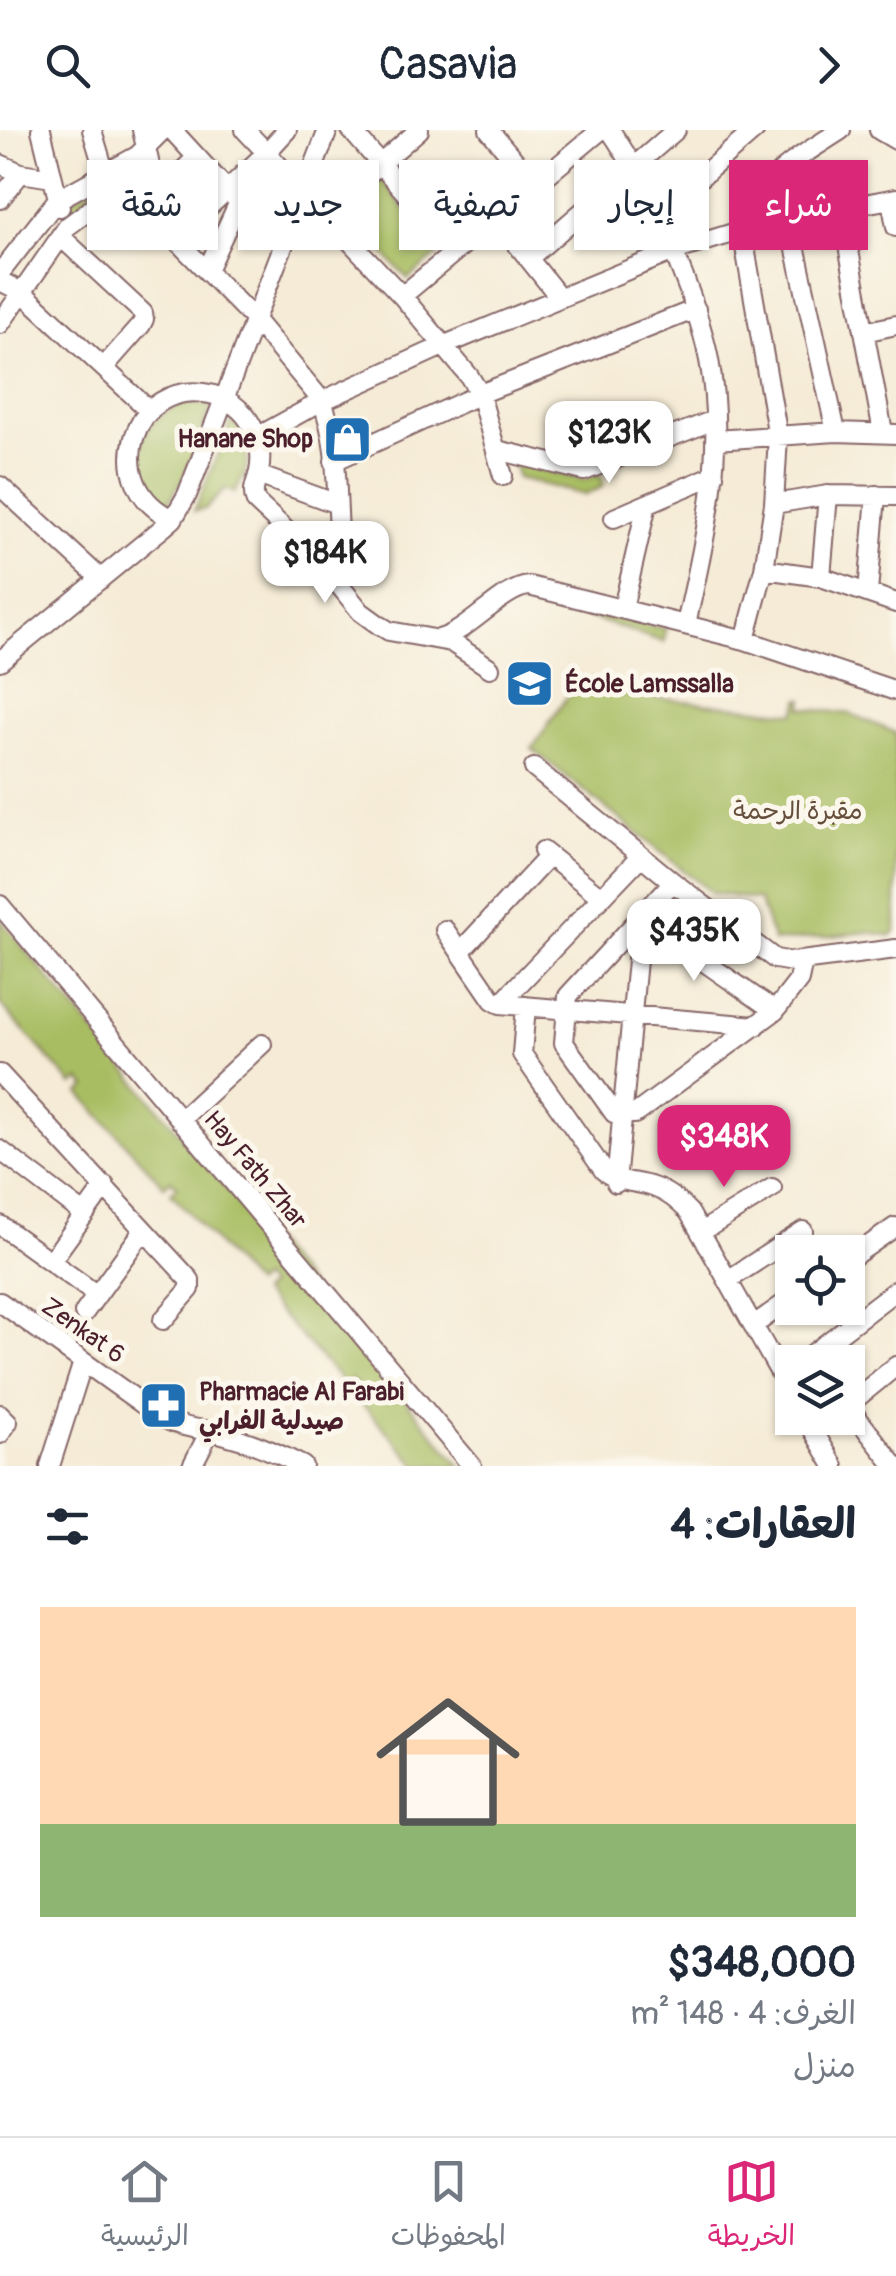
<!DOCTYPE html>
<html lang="ar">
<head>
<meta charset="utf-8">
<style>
  body { margin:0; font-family:Pangolin,"Playpen Sans Arabic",sans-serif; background:#f2f2f3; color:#1f2937; direction:rtl; height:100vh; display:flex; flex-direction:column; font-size:38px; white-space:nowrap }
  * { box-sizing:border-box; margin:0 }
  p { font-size:32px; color:#747a83 }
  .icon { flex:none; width:55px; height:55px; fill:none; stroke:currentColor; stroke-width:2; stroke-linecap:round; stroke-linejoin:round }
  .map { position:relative; height:1336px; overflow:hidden; direction:ltr }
  .drawer { display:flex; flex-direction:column; background:#fff; flex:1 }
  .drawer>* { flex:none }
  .hud { position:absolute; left:30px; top:30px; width:838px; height:90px; direction:rtl; display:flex; gap:20px }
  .buttons { position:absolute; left:775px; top:1105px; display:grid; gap:20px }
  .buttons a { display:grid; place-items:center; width:90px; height:90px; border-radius:0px; background:#fff; box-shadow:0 2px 8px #0004; font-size:50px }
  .price { position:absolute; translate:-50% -85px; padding:0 22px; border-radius:20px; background:#fff; color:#222; font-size:32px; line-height:65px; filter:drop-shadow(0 2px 5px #0008) }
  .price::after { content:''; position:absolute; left:50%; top:60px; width:30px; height:22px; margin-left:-15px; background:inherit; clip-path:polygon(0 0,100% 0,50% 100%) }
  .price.selected { background:#db2777; color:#fff }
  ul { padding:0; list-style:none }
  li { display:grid; align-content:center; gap:20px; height:530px; padding:0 40px }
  li span { display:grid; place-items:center; height:310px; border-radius:0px; color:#555 }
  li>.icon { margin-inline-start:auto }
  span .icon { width:180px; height:180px; fill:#fffc; stroke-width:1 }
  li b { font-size:42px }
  h2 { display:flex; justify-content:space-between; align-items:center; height:120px; padding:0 40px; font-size:42px }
  .chip { padding:0 35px; border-radius:0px; background:#fff; box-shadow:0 2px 8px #0004; font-size:35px; line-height:90px }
  .chip.selected { background:#db2777; color:#fff }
  header { display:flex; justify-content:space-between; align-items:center; height:130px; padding:0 40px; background:#fff; font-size:45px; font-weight:600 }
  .tab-bar { display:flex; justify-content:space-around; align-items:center; height:140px; border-top:2px solid #e0e1e3; background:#fff; font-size:28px; color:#747a83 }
  .tab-bar a { display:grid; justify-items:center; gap:5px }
  .tab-bar .selected { color:#db2777 }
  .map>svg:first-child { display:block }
  .green { fill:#a8bd62; stroke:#796e46; stroke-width:2.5 }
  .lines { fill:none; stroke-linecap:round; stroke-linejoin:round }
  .minor-casing { stroke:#866667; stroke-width:22 }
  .minor { stroke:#fff; stroke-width:18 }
  .labels { text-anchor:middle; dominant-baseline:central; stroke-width:10; stroke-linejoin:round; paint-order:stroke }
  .poi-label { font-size:25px; font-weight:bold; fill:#4a1f2b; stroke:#fbf7ec; text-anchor:start }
  .park-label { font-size:25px; fill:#664e3c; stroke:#fbf7ec }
  .street-label { font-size:25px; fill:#4a1f2b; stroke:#fbf7ec }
</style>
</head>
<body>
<header><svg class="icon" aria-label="forward" viewBox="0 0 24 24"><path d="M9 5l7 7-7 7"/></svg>Casavia<svg class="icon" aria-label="search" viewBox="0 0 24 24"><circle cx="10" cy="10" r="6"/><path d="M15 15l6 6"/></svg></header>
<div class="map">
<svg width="896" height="1336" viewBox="0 0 896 1336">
  <rect width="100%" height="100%" fill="#fbf7ec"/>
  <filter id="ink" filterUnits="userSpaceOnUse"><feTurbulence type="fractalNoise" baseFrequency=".01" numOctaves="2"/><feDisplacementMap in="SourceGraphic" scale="20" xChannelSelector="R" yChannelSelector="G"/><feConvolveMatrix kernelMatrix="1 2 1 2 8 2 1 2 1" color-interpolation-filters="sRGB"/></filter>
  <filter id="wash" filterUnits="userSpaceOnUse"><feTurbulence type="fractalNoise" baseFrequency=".0048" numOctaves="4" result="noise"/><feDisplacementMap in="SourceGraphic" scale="40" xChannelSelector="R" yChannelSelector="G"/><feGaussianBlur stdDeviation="2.25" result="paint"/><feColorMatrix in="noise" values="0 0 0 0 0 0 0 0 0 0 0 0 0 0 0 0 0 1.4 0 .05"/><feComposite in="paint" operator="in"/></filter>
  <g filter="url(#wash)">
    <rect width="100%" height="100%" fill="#f5ebd6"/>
    <!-- green -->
    <path class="green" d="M142,32L150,68L131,48L71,83L67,82L64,73Z
      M379,46L440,123L408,149L341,78Z
      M191,273L210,275L211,279L182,351L167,374C122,343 136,281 191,273Z
      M232,289C251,311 253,339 234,363L226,359L205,379L194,381Z
      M514,332L584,350L600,344L604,356L585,365L517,348Z
      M540,471L666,499L664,512Z
      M592,549V561L795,583L800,569H804L802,578L851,584L896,603V800L891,806L869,802L774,812L759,770L712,763L532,619L572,559Z
      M0,789L32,828L461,1336H418L352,1263L358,1256L351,1249L345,1255L261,1163L268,1156L261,1149L254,1155L171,1063L177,1056L171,1050L164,1056L80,963L87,957L80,950L73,955L0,874Z"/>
  </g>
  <g filter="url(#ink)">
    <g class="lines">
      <defs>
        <path id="minor" d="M41,0L60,77
          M92,0L105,44
          M142,0L164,97
          M172,0L227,60L175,108
          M245,0L402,166L469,246L480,264L503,346
          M351,0L456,121
          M489,0L535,55
          M610,0C633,33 647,64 664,100C683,142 700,185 709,230C726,318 706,408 686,494
          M879,0L896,10
          M0,34L21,43L52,48
          M157,66L197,27
          M0,69L21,43
          M891,69L896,97
          M841,78L883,302
          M325,82L419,0
          M657,85L755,0
          M496,88L560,168
          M789,88L836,302
          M769,92C768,82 766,70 768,60C772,40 824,12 841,0
          M742,100L778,307L774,374L764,439L745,510
          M60,106L143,183L144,189L141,195L104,237
          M529,128L676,0
          M207,140L238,74L237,70L227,60L266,23L287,0
          M0,143L57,70L137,26L163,0
          M0,151L22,162L150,281
          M402,166L601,0
          M0,194L68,96L91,79L119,62H129L255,190L322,271C338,312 336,357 339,400
          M864,202L896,195
          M257,307L322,271L445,215L674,121L769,92L896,68
          M715,310L836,302L896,304
          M497,320L584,341L714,290
          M334,331L480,264L696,179
          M258,345L337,374
          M0,356L101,449
          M774,374L828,365L896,366
          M614,388L714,345
          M173,389C98,356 132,247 210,264C228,268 244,280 252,296C260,310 262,326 259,342C256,354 251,360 256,372L322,434L361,482L379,495L389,501L451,512L490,538
          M764,439L821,447L896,473
          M821,447L828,365
          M868,463L876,365
          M623,478L647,374
          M439,509C470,501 502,458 529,456L745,510L896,561
          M0,531L165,396L173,389L187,365L328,0
          M534,638L673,752L775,829L793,832L896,819
          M543,721L601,767
          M673,752L568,866L564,913L614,983L635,984L775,881L799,850L803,831
          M0,775L472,1336
          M445,800L493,870L500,874L756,896
          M460,822L549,726
          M500,874L641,726
          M526,876L522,924L604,1041C618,1053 636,1051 653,1057C668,1062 678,1071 689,1082L792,1264
          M0,944L190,1150V1159L163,1190
          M180,990L262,914
          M0,1020L84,1084
          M616,1053L641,788L775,881
          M0,1095L97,1165
          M701,1102L772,1058
          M848,1130L895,1097
          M51,1131L105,1056
          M728,1150L803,1101
          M0,1172L162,1288C178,1296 193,1298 210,1301C242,1308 274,1321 303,1336
          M84,1183L143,1101
          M754,1195L792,1168
          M802,1232L896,1160
          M848,1275L896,1236
          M848,1276L895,1336
          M0,1284L8,1292L0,1304
          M806,1288L834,1336
          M50,1336L83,1232
          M192,1336L210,1301"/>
      </defs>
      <!-- minor casing -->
      <use href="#minor" class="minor-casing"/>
      <!-- minor -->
      <use href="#minor" class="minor"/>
    </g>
  </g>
  <!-- icons -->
  <defs>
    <symbol id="shop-square" viewBox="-11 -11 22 22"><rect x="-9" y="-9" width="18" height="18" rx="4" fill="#1f6fb2" stroke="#fbf7ec"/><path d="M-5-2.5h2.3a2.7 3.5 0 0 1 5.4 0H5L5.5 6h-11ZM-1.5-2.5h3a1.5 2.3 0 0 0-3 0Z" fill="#fff"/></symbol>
    <symbol id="school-square" viewBox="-11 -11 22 22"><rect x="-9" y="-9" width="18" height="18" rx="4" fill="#1f6fb2" stroke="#fbf7ec"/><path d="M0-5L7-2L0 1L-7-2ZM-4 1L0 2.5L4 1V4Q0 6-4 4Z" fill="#fff"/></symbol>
    <symbol id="pharmacy-square" viewBox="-11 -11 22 22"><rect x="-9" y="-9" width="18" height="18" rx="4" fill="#1f6fb2" stroke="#fbf7ec"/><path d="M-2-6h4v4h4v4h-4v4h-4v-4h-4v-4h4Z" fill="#fff"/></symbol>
  </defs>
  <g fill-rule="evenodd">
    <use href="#shop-square" x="320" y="282" width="55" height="55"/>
    <use href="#school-square" x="502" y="526" width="55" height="55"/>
    <use href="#pharmacy-square" x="136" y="1248" width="55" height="55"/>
  </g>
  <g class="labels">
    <!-- poi labels -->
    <g class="poi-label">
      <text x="313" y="309" text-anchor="end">Hanane Shop</text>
      <text x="565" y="554">École Lamssalla</text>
      <text x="199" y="1262">Pharmacie Al Farabi<tspan x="199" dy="29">صيدلية الفرابي</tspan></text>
    </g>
    <!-- park labels -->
    <g class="park-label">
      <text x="798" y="681">مقبرة الرحمة</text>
    </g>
    <!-- street labels -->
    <g class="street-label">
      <text transform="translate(255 1040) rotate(50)">Hay Fath Zhar</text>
      <text transform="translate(83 1201) rotate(35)">Zenkat 6</text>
    </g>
  </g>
</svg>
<div class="buttons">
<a><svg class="icon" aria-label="locate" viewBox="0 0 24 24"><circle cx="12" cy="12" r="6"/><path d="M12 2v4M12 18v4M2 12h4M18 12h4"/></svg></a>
<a><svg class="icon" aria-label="layers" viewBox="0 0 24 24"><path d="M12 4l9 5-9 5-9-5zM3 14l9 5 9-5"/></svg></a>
</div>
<b class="price" style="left:609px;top:356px">$123K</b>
<b class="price" style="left:325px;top:476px">$184K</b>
<b class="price" style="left:694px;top:854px">$435K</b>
<b class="price selected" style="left:724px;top:1060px">$348K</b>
<div class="hud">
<a class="chip selected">شراء</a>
<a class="chip">إيجار</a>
<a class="chip">تصفية</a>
<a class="chip">جديد</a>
<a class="chip">شقة</a>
</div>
</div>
<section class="drawer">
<h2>العقارات: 4<svg class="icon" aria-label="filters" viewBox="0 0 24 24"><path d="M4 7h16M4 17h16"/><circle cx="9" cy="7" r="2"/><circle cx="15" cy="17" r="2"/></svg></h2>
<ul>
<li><span style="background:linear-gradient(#ffd9b3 70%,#8fb573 0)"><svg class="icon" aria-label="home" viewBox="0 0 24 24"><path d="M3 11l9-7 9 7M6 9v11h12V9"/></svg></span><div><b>$348,000</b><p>الغرف: 4 · 148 m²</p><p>منزل</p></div></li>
</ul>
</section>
<nav class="tab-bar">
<a class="selected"><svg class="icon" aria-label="map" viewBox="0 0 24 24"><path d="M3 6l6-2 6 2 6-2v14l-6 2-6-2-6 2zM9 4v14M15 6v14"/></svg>الخريطة</a>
<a><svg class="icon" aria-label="saved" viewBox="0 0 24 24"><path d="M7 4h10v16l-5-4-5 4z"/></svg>المحفوظات</a>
<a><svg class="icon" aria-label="home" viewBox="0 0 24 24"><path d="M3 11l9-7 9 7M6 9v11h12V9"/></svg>الرئيسية</a>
</nav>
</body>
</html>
